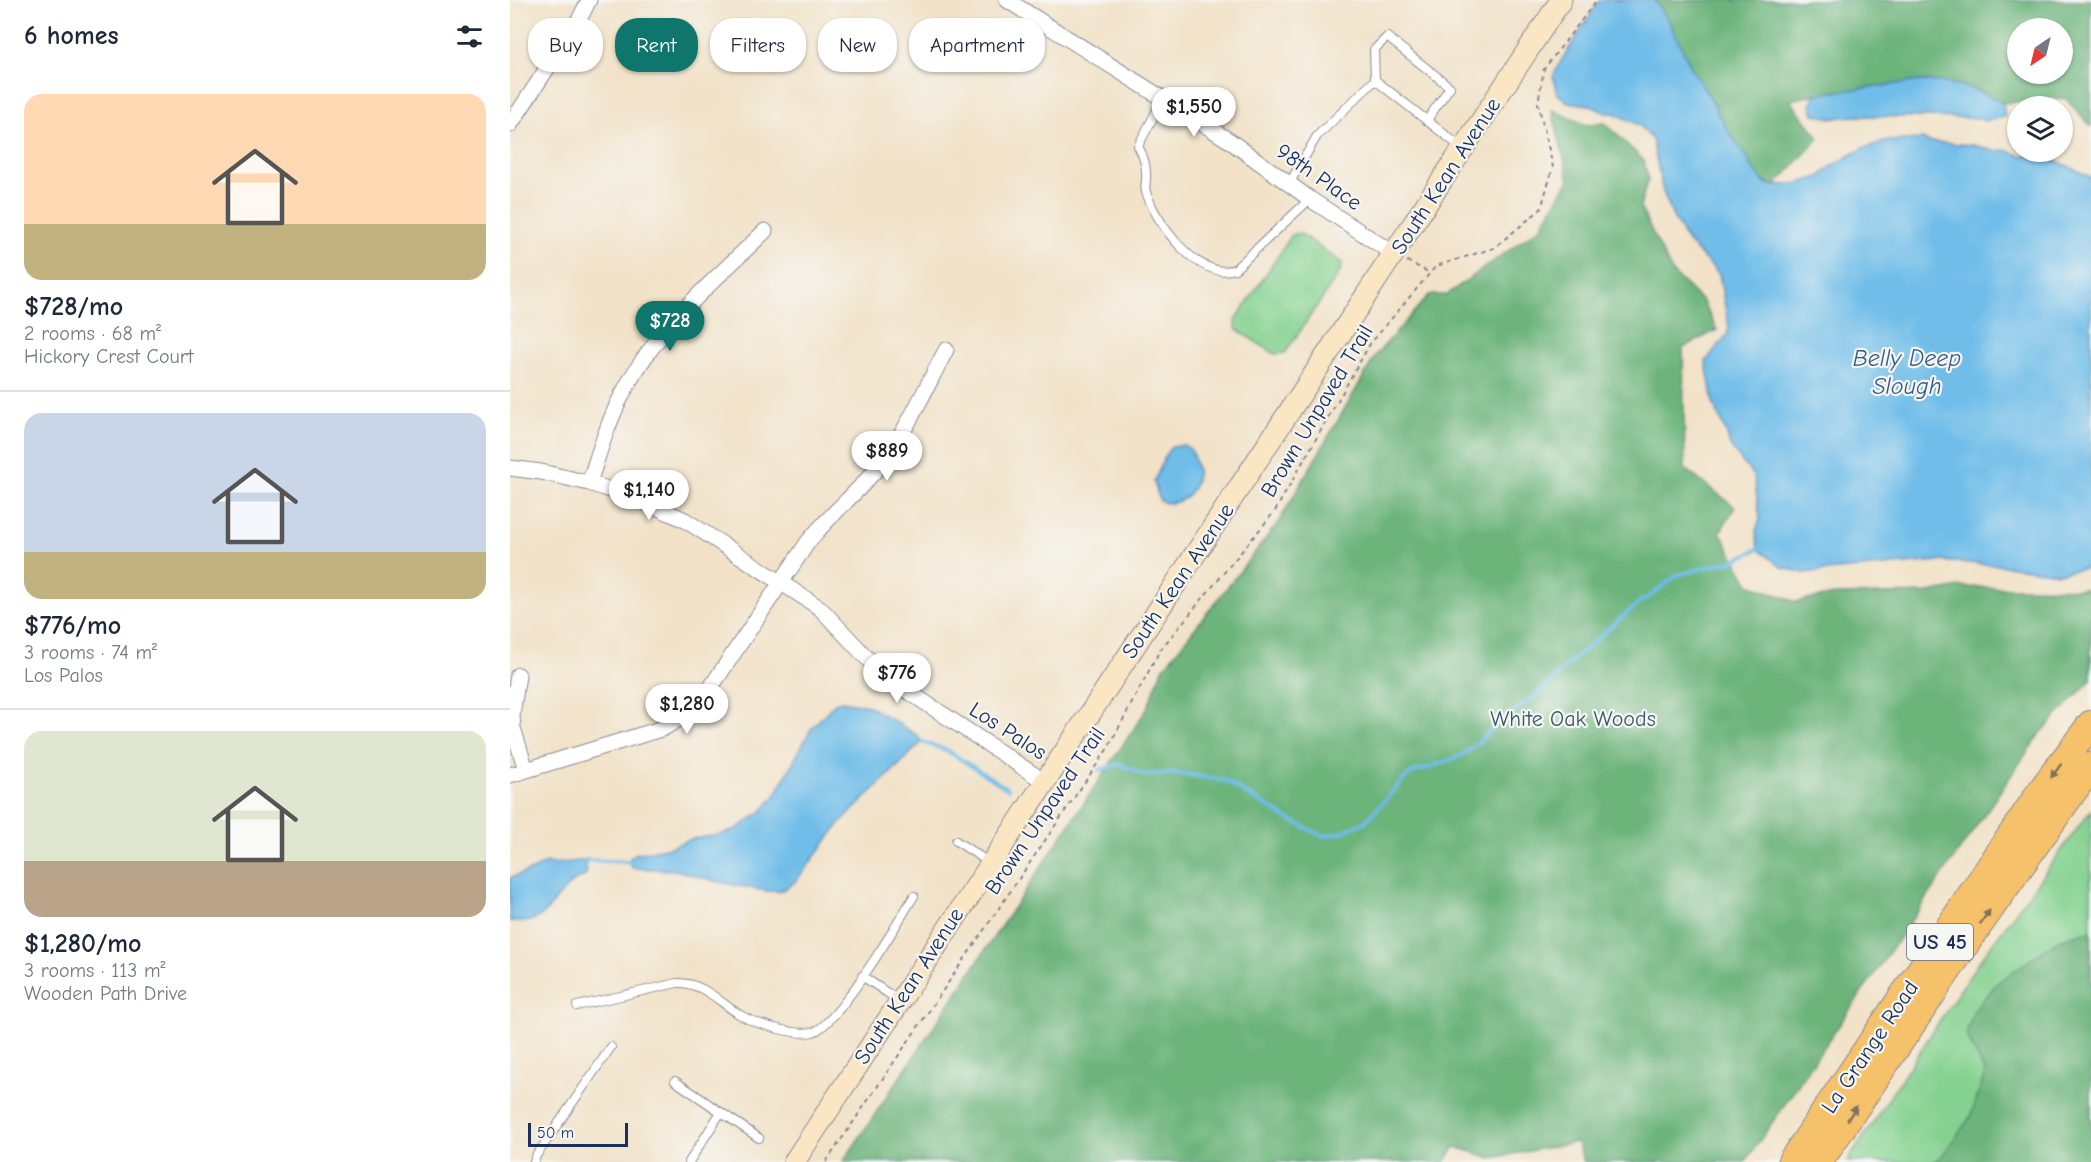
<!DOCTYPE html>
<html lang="en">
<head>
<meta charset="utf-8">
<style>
  body { margin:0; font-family:"Comic Neue",sans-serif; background:#f6f6f7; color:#1f2937; height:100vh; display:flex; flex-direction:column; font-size:22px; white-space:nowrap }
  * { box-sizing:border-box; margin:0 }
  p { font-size:20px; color:#747a83 }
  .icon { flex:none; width:33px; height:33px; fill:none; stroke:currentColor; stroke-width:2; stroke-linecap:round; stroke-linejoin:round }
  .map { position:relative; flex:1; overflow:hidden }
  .panel { display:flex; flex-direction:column; background:#fff; width:510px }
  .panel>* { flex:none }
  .banner { position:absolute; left:18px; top:18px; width:570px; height:54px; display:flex; gap:12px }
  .needle { width:39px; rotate:215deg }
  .buttons { position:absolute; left:1497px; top:18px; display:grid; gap:12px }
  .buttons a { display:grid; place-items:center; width:66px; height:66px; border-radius:50%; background:#fff; box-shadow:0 2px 4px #0004; font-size:30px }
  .scale { position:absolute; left:18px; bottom:15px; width:100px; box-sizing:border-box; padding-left:6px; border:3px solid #1b2f5e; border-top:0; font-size:16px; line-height:21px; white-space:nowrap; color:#1b2f5e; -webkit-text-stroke:4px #f6f6f2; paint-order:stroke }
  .price { position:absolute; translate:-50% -51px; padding:0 14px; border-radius:21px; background:#fff; color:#222; font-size:20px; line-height:39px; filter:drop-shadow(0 2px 3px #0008) }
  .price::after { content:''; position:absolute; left:50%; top:36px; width:18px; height:14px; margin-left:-9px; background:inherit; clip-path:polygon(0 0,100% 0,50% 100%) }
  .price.active { background:#0f766e; color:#fff }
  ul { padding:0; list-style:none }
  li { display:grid; align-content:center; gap:12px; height:318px; padding:0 24px }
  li+li { border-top:2px solid #e0e1e3 }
  li span { display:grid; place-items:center; height:186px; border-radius:18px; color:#555 }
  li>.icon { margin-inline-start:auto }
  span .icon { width:108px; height:108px; fill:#fffc; stroke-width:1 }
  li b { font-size:26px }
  h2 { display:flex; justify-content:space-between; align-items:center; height:72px; padding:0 24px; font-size:26px }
  .tag { padding:0 21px; border-radius:24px; background:#fff; box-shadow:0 2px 4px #0004; font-size:21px; line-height:54px }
  .tag.active { background:#0f766e; color:#fff }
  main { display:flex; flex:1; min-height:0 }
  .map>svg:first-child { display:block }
  .green { fill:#85d290; stroke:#508077; stroke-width:1.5 }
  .forest { fill:#6cb47a; stroke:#44726c; stroke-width:1.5; fill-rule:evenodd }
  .water { fill:#6fbde9; stroke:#4576a4; stroke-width:1.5 }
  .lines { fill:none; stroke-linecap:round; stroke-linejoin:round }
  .stream { stroke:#6fbde9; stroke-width:4 }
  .lane-casing { stroke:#868893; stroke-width:10 }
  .street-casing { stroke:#868893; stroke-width:17 }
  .secondary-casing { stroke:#868893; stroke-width:23 }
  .highway-casing { stroke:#868893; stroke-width:29 }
  .path { stroke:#868893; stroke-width:2; stroke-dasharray:4.5 4.5; stroke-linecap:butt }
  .lane { stroke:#fff; stroke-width:8 }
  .street { stroke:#fff; stroke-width:15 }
  .secondary { stroke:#fbe6c4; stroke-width:21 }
  .highway { stroke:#f5c16b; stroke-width:27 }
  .oneway { fill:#7d7164 }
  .labels { text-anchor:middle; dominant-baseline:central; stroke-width:4.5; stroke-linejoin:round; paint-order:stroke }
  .shield { fill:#f6f6f2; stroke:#5d6b8a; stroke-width:1.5 }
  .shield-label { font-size:21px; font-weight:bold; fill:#1b2f5e }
  .street-label { font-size:22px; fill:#1b2f5e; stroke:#f6f6f2 }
  .park-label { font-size:22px; fill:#36586a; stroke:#f6f6f2 }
  .water-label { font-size:24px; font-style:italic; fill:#345a88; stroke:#f6f6f2 }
</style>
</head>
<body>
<main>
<section class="panel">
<h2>6 homes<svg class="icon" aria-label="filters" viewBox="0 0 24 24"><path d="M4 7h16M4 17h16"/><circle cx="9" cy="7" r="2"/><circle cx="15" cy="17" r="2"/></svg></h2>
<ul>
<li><span style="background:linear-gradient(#ffd9b3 70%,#c2b280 0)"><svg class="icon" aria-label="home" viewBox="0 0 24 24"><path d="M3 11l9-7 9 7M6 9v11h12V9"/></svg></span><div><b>$728/mo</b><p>2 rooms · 68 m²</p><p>Hickory Crest Court</p></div></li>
<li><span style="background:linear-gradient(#c9d6e8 75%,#c2b280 0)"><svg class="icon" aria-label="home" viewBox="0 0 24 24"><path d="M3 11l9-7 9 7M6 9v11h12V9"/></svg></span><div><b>$776/mo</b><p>3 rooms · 74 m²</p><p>Los Palos</p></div></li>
<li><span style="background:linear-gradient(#dfe7d0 70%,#b9a48a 0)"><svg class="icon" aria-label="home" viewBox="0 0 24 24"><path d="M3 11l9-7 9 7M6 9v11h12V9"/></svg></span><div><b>$1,280/mo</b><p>3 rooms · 113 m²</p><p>Wooden Path Drive</p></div></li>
</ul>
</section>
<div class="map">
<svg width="1581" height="1162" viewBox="0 0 1581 1162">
  <rect width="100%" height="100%" fill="#f6f6f2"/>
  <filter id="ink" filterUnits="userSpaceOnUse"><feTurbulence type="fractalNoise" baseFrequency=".0167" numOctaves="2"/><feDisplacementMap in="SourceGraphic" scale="12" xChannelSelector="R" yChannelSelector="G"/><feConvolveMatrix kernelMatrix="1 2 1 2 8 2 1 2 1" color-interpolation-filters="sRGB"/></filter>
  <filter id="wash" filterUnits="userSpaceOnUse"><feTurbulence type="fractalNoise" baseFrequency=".008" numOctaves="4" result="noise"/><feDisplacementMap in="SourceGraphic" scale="24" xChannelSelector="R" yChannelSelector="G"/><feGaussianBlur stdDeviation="1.35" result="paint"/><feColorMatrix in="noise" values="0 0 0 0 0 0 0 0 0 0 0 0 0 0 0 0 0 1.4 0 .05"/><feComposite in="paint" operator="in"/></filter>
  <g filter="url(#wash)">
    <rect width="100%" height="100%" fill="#f2e2c8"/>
    <!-- green -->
    <path class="green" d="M790,233L832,263L830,272L775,353L765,354L727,330L725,321L782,235Z
      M1581,810V1162H1337L1466,966Z"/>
    <!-- forest -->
    <path class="forest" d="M1144,0H1581V126L1555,98L1493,103L1469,90L1410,81L1307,94L1280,100L1309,138L1265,186C1253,182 1242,173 1239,161L1215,127L1213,120L1207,114L1206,107L1184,73L1158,20ZM1508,28H1552V74H1508Z
      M1042,110L1076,125L1095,123L1134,161L1138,179L1130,207L1162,272L1193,302L1207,330L1173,348L1175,469L1225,507L1210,532L1239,584L1286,602L1325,595L1418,593L1450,587L1581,589V680L1529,735L1235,1162H1074L1067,1142L982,1158L945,1147L935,1162H333L637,709L652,670L768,523L866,355L919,295H936L1030,228L1059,180Z
      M1581,930V1162H1424L1431,1157L1461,1116L1475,1073L1456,1034L1463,1012L1487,983L1547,941Z"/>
    <!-- water -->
    <path class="water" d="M1090,0H1144L1158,20L1184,73L1206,107L1207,114L1213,120L1215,127L1239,161L1241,167L1255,183L1265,186L1290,183L1309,177L1322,166L1353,148L1378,141L1412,139L1419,142L1464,145L1484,151L1496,150L1512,156L1519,155L1540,162L1547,161L1581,177V567L1548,573L1488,565L1429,561L1293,573L1272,567L1248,549L1246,531L1250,519L1244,477L1220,446L1217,434L1203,403L1196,361L1217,335L1219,327L1209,274L1177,241L1163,217L1153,192L1142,139L1129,125L1104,113H1096L1079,105L1058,102L1048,94L1043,76L1051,61Z
      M1410,81C1442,81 1465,88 1493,103L1495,117L1475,121L1468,118L1347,116L1320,118L1304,114L1301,102L1307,94Z
      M674,445L681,450C683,457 688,467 687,474C685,494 669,508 650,501L644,482L655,456L661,447Z
      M332,701L359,706L407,735L412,742L331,822L286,881L276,888L268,891H256L209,882L165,870L122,868L120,858L125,854L161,847L181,839L210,835L225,830L252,811L265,796L301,729L325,703Z
      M75,860L77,872L75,876C42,887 43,929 0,921V878L25,869L37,862L42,864Z"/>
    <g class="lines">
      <!-- stream -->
      <path class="stream" d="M412,742L436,750L498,789
        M589,770L610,764L634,775L666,773L714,780L778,819L813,836L830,833L856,821L892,781L905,771L919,768L952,755L967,744L989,721L1024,697L1067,656L1131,601L1138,598L1167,575L1225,560L1248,549
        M75,860L121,862"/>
    </g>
  </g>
  <g filter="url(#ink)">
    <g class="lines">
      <defs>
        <path id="lane" d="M865,80L864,50L877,37L940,87L917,120
          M653,99L628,146C633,155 636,164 636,173C637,180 634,186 636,192C646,223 688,281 725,269L800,199
          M779,184L807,136L865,80L952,148
          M446,841L480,863
          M352,976L388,1000
          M67,1006L167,983C193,982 210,1003 232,1016C246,1024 286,1036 303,1032C328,1025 388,922 404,896
          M165,1081L249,1138
          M24,1162L26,1156L101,1047
          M179,1162L211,1112"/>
        <path id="street" d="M497,0L720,141L800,199L884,254
          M0,125L70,18L79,0
          M0,468L31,472L79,483L128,499L175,520L310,608L372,674L535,782
          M79,483C89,453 98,422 113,393C146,328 204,281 255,231
          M8,675L2,715L3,728L16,770
          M0,775L154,728C172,718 184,708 197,693L298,542C321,513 351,490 374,460C399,427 416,387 436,350"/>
        <path id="secondary" d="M284,1162L1051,0"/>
        <path id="highway" d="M1281,1162L1533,788L1581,724
          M1309,1162L1459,939L1581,766"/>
      </defs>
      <!-- lane casing -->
      <use href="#lane" class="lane-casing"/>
      <!-- street casing -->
      <use href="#street" class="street-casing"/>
      <!-- secondary casing -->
      <use href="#secondary" class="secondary-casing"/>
      <!-- highway casing -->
      <use href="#highway" class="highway-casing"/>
      <!-- path -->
      <path class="path" d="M897,261L920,273
        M316,1162L598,748L650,650L765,511L860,344L926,266L984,248L1031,209L1043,167L1028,103L1034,69L1087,0"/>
      <!-- lane -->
      <use href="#lane" class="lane"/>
      <!-- street -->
      <use href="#street" class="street"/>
      <!-- secondary -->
      <use href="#secondary" class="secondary"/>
      <!-- highway -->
      <use href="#highway" class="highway"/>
    </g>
    <!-- one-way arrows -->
    <defs><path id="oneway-solid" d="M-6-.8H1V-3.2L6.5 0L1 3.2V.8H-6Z" transform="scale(1.5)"/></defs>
    <g class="oneway">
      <use href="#oneway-solid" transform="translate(1546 771) rotate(127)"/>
      <use href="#oneway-solid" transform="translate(1475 917) rotate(-55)"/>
      <use href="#oneway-solid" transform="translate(1342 1113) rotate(-56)"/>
    </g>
  </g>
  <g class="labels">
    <!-- shield labels -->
    <rect class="shield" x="1397" y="924" width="66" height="36" rx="4.5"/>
    <g class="shield-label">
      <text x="1430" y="942">US 45</text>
    </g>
    <!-- street labels -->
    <g class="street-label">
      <text transform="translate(936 176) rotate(-57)">South Kean Avenue</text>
      <text transform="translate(809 177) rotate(35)">98th Place</text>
      <text transform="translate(807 411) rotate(-59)">Brown Unpaved Trail</text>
      <text transform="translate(668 581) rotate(-56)">South Kean Avenue</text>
      <text transform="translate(498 731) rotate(33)">Los Palos</text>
      <text transform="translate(535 811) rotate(-56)">Brown Unpaved Trail</text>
      <text transform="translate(399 986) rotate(-57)">South Kean Avenue</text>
      <text transform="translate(1360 1047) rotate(-56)">La Grange Road</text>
    </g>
    <!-- park labels -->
    <g class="park-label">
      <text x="1063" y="719">White Oak Woods</text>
    </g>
    <!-- water labels -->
    <g class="water-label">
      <text x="1397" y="358">Belly Deep<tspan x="1397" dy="28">Slough</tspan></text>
    </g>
  </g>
</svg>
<div class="buttons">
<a><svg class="needle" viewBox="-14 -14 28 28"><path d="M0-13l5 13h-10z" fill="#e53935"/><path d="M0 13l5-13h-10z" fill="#747a83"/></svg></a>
<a><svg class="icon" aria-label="layers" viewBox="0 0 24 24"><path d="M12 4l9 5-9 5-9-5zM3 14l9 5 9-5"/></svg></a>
</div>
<div class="scale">50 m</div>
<b class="price" style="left:684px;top:138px">$1,550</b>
<b class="price active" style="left:160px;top:352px">$728</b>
<b class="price" style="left:377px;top:482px">$889</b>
<b class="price" style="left:139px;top:521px">$1,140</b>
<b class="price" style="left:387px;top:704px">$776</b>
<b class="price" style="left:177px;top:735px">$1,280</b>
<div class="banner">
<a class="tag">Buy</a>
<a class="tag active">Rent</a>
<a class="tag">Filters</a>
<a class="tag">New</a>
<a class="tag">Apartment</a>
</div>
</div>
</main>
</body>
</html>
